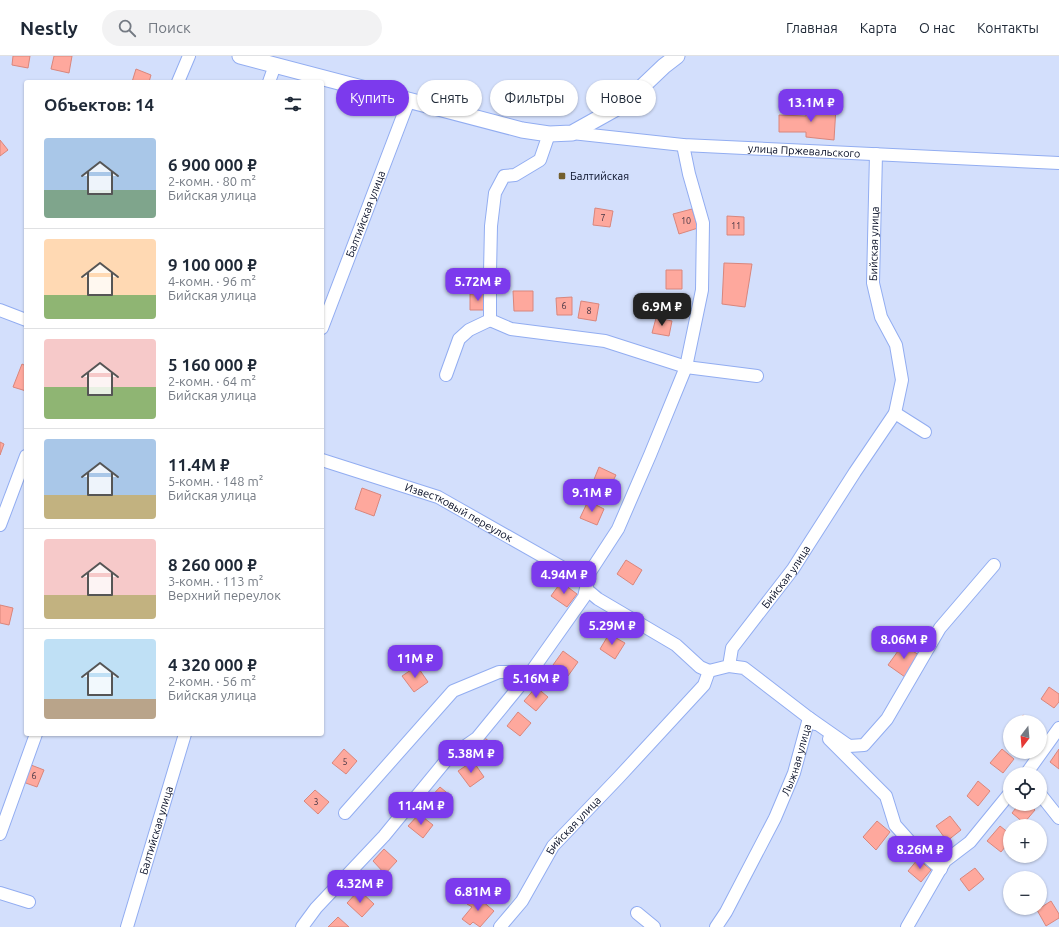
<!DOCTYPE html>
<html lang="ru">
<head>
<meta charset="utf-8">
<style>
  body { margin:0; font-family:Ubuntu,sans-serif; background:#f2f2f3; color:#1f2937; height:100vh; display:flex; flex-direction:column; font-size:15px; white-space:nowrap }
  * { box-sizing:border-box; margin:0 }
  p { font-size:13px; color:#747a83 }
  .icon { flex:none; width:22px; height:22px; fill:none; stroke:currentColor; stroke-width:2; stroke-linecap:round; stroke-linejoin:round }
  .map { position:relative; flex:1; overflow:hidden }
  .side { position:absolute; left:24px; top:24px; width:300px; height:656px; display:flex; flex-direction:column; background:#fff; border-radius:4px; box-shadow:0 1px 3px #0004 }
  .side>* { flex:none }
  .guide { position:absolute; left:336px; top:24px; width:380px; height:36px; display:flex; gap:8px }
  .needle { width:26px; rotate:196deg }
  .fabs { position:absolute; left:1003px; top:659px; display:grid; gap:8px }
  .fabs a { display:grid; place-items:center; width:44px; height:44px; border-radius:50%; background:#fff; box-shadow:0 1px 3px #0004; font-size:20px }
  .price { position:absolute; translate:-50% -34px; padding:0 9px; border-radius:8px; background:#7c3aed; color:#fff; font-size:13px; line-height:26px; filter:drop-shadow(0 1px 2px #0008) }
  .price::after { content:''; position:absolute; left:50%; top:24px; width:12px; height:9px; margin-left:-6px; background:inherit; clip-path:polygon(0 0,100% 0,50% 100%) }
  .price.on { background:#222; color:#fff }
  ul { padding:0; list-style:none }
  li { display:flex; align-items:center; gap:12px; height:100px; padding:0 20px }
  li+li { border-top:1px solid #e0e1e3 }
  li span { display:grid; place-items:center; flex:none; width:112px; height:80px; border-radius:4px; color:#555 }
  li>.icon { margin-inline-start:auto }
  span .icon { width:48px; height:48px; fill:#fffc; stroke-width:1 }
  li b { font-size:17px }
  h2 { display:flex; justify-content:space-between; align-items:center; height:48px; padding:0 20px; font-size:17px }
  .chip { padding:0 14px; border-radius:18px; background:#fff; box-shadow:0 1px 3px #0004; font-size:14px; line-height:36px }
  .chip.on { background:#7c3aed; color:#fff }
  header { display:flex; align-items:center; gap:24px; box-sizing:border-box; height:56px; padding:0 20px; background:#fff; border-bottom:1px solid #e0e1e3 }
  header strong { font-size:19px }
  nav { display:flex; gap:22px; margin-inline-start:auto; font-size:14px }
  .search { width:280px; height:36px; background:#f2f2f3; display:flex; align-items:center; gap:10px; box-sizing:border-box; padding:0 14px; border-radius:22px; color:#747a83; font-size:15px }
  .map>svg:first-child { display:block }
  .building { fill:#fea89d; stroke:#d9867c }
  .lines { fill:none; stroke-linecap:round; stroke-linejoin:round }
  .minor-casing { stroke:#92adf1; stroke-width:14 }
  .major-casing { stroke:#92adf1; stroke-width:17 }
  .minor { stroke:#fff; stroke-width:12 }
  .major { stroke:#fff; stroke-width:15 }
  .poi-dot { fill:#735f2e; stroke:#d3dffc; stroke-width:1.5 }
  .labels { text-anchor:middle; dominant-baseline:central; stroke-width:4; stroke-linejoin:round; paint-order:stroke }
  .number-label { font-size:9px; fill:#443443 }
  .street-label { font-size:11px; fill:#060d25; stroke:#d3dffc }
  .poi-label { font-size:11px; fill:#060d25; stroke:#d3dffc; text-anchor:start }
</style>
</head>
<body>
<header>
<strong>Nestly</strong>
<div class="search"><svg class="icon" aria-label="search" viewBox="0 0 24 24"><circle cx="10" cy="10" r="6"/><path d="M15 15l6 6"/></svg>Поиск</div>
<nav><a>Главная</a><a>Карта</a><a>О нас</a><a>Контакты</a></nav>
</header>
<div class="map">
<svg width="1059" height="871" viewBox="0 0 1059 871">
  <rect width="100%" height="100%" fill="#d3dffc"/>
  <!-- building -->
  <path class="building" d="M13,0H30L28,12L12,9Z
    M54,0H72L69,17L51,13Z
    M136,13L151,19L149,26H132Z
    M807,51H836L834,84L806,81V76H779V59L806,60Z
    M0,84L8,94L0,100Z
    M595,152L613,155L610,171L593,169Z
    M692,153L698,172L679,178L673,158Z
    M727,160L744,161V179H727Z
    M724,207L752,208L745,251L722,248Z
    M666,214H682V233H666Z
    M513,235H533V255H514Z
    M485,237V254H470V238Z
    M572,241V259H557L556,242Z
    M581,245L599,248L596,265L578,262Z
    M656,262L672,265L669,280L652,277Z
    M22,308L26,310V335L13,331Z
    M0,386L4,388L0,399Z
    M599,411L616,419L609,433L593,426Z
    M362,432L381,439L374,460L355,453Z
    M588,445L604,453L597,469L580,462Z
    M626,504L642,514L633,529L617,518Z
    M561,526L577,538L567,551L551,540Z
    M0,549L13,552L9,569L0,567Z
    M609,578L625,587L615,603L600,593Z
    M903,588L920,600L905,621L888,609Z
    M563,595L578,606L568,620L553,609Z
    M417,610L428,626L414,636L402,620Z
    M536,631L548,641L536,655L524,645Z
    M1049,631L1059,638V646L1054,652L1041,643Z
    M518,656L531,667L520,680L507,670Z
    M1023,659L1032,666H1018Z
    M485,682L498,693L485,707L473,696Z
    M344,693L357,705L346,718L332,707Z
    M1002,693L1014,703L1003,717L990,707Z
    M1059,693V713L1050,706Z
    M473,705L484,721L470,731L458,715Z
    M31,709L44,714L37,731L23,726Z
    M978,725L990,735L978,750L967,740Z
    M440,731L452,741L442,753L429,743Z
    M315,734L329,746L318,758L304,745Z
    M1019,748H1029L1035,754L1024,767L1012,757Z
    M419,758L433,769L423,782L408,770Z
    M950,760L961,774L947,785L936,770Z
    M877,765L890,776L876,794L863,781Z
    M1000,770L1010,778V785L1001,796L987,785Z
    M384,793L397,805L385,818L373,805Z
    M918,803L931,814L921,826L908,815Z
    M975,812L984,823L969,835L960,823Z
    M359,834L374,848L362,861L347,847Z
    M475,839L494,855L480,871L473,866L470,869L462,863L472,851L467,848Z
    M1051,845L1059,858V862L1046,870L1037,854Z
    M338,861L349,871H328Z"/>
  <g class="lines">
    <defs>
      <g id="minor">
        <path d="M178,26L189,0"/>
        <path d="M269,26L275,9"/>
        <path id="s1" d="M572,77L683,89L1059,107"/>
        <path d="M549,78L540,104L515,119L504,120L495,137L491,170L490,216V264L511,273L605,285L686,311L757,320"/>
        <path d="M0,254L26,264"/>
        <path id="s2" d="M322,272L409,44"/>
        <path d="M446,319L459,283L469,274L490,264"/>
        <path d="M895,357L925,376"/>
        <path id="s3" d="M322,404L438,441L588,526"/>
        <path d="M0,469L26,400"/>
        <path d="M586,533L598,543L676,589L700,611L709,615"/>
        <path d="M729,610L744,612L809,662L815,668"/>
        <path d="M829,683L886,740L895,769L912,788L941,813"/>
        <path d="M1026,718L1059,672"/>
        <path d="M1040,738L1059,762"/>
        <path d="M345,757L453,635L499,616H531"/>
        <path d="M0,778L36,678"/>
        <path d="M0,837L29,846"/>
        <path d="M637,857L654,871"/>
        <path id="s4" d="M127,871L185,678"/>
        <path d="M302,871L316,852L384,780L448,702L477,682L531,616L584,541L590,516L618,473L650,399L686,311L702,234L703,167L689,118L683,89"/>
        <path id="s5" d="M500,871L522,845L553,790L619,721L704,629L709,615L729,610L732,592L793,513L805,494L855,416L895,357L902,324L896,289L881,261L873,227L876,98"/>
        <path id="s6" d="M716,871L726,856L775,762L794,717L809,662L849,690L864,689L887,663L940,572L994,509"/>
        <path d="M907,871L945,805L970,786L1010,737"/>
      </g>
      <path id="major" d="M240,0L522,74L549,78L572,77L624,48L664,10L677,0"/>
    </defs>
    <!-- minor casing -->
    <use href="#minor" class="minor-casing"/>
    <!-- major casing -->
    <use href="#major" class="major-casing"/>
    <!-- minor -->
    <use href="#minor" class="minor"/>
    <!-- major -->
    <use href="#major" class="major"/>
  </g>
  <!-- markers -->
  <rect class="poi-dot" x="558" y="116" width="8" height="8" rx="2"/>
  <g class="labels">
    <!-- number labels -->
    <g class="number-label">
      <text x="603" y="162">7</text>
      <text x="686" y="165">10</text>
      <text x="736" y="170">11</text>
      <text x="564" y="250">6</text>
      <text x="589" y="255">8</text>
      <text x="345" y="706">5</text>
      <text x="34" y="720">6</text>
      <text x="316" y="746">3</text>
    </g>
    <!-- street labels -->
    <g class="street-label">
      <text stroke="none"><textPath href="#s1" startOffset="233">улица Пржевальского</textPath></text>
      <text stroke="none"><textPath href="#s2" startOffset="122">Балтийская улица</textPath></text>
      <text stroke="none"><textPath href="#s5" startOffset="833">Бийская улица</textPath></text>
      <text stroke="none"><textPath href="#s3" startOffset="147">Известковый переулок</textPath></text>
      <text stroke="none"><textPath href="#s5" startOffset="461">Бийская улица</textPath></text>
      <text stroke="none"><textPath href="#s6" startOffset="186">Лыжная улица</textPath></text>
      <text stroke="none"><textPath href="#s5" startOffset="126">Бийская улица</textPath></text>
      <text stroke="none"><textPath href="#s4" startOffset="101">Балтийская улица</textPath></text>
    </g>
    <!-- poi labels -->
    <g class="poi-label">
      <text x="570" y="120">Балтийская</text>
    </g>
  </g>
</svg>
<div class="fabs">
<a><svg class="needle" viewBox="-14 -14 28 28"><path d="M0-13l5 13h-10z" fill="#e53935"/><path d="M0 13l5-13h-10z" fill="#747a83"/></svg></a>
<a><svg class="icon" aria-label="locate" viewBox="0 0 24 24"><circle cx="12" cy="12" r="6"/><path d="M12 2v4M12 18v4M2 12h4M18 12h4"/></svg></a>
<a>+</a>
<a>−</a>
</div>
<b class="price" style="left:811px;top:67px">13.1M ₽</b>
<b class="price" style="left:478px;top:246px">5.72M ₽</b>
<b class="price on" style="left:662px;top:271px">6.9M ₽</b>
<b class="price" style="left:592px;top:457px">9.1M ₽</b>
<b class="price" style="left:564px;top:539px">4.94M ₽</b>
<b class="price" style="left:612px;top:590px">5.29M ₽</b>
<b class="price" style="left:904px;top:604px">8.06M ₽</b>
<b class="price" style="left:415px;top:623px">11M ₽</b>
<b class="price" style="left:536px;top:643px">5.16M ₽</b>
<b class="price" style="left:471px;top:718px">5.38M ₽</b>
<b class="price" style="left:421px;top:770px">11.4M ₽</b>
<b class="price" style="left:920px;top:814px">8.26M ₽</b>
<b class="price" style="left:360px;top:848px">4.32M ₽</b>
<b class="price" style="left:478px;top:856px">6.81M ₽</b>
<div class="guide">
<a class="chip on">Купить</a>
<a class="chip">Снять</a>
<a class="chip">Фильтры</a>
<a class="chip">Новое</a>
</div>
<section class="side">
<h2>Объектов: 14<svg class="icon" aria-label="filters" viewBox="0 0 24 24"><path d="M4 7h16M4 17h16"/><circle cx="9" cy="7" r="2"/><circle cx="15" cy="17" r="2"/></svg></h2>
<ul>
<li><span style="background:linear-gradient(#a9c7e8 65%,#7fa58c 0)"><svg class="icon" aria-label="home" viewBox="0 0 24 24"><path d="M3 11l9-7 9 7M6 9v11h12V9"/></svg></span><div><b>6 900 000 ₽</b><p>2-комн. · 80 m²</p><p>Бийская улица</p></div></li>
<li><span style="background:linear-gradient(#ffd9b3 70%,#8fb573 0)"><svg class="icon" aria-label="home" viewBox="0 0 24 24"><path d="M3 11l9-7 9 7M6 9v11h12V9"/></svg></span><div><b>9 100 000 ₽</b><p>4-комн. · 96 m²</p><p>Бийская улица</p></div></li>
<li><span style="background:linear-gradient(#f6c9c9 60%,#8fb573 0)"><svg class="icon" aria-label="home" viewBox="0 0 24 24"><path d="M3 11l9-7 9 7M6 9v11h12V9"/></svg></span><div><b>5 160 000 ₽</b><p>2-комн. · 64 m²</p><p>Бийская улица</p></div></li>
<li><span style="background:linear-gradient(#a9c7e8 70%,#c2b280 0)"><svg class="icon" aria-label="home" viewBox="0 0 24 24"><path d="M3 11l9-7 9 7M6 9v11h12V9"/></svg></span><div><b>11.4M ₽</b><p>5-комн. · 148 m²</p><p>Бийская улица</p></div></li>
<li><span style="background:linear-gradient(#f6c9c9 70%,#c2b280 0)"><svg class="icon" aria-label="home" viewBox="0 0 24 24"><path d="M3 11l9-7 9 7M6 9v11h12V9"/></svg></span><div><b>8 260 000 ₽</b><p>3-комн. · 113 m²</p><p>Верхний переулок</p></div></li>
<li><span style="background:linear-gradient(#bfe0f5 75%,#b9a48a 0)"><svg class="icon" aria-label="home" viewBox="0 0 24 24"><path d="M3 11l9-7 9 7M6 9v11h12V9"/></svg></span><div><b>4 320 000 ₽</b><p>2-комн. · 56 m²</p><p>Бийская улица</p></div></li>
</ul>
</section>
</div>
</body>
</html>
